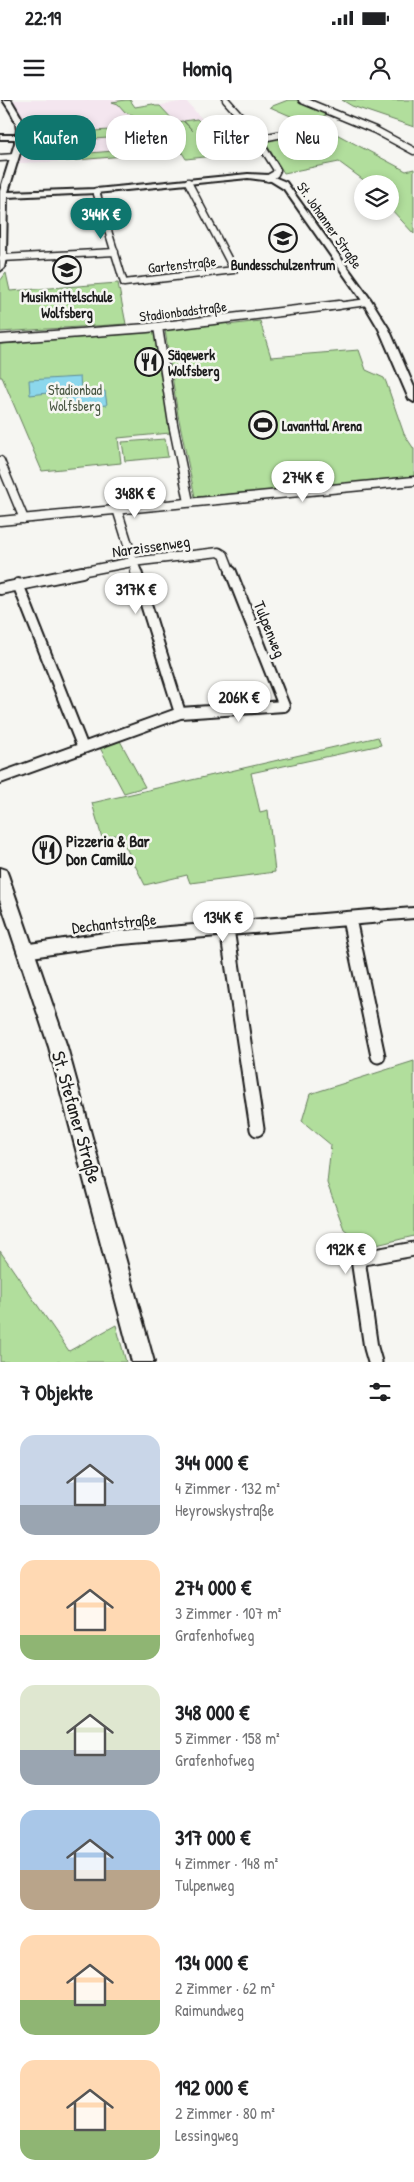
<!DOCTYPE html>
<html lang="de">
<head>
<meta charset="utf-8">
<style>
  body { margin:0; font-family:"Patrick Hand",sans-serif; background:#f6f6f6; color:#202124; height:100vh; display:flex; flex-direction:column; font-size:19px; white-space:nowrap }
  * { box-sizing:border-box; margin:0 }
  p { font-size:16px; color:#757577 }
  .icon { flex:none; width:28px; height:28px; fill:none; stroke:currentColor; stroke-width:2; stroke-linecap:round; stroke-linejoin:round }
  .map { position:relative; height:1262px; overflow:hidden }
  .sheet { display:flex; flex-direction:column; background:#fff; flex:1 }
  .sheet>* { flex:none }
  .hud { position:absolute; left:15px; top:15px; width:385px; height:45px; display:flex; gap:10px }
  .tools { position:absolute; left:354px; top:75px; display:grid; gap:10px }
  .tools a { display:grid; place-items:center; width:45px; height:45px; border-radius:50%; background:#fff; box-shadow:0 2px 8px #0003; font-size:25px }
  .price { position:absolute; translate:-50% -42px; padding:0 11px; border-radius:18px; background:#fff; color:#222; font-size:16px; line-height:32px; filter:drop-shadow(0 1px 2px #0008) }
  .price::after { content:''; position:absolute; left:50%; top:30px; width:15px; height:11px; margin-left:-8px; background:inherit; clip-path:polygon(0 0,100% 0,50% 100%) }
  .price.active { background:#0f766e; color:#fff }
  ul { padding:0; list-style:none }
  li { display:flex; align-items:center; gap:15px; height:125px; padding:0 20px }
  li span { display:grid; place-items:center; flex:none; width:140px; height:100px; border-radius:15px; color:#555 }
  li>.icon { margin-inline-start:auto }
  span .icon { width:60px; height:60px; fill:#fffc; stroke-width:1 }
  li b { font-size:21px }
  h2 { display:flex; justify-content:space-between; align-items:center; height:60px; padding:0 20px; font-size:21px }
  .tag { padding:0 18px; border-radius:20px; background:#fff; box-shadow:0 2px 8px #0003; font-size:18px; line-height:45px }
  .tag.active { background:#0f766e; color:#fff }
  .status { display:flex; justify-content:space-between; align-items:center; height:35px; padding:0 25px; background:#fff; direction:ltr }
  .status svg { height:14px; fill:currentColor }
  header { display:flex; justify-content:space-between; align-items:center; height:65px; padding:0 20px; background:#fff; font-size:22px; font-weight:800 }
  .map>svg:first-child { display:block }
  .built { fill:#f4e6ef }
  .green { fill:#b1de9c; stroke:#667d5c }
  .water { fill:#8cd7ec; stroke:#5f8c99 }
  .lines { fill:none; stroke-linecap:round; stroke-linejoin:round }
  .minor-far3-casing { stroke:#1c1c1c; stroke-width:9 }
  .minor-far2-casing { stroke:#1c1c1c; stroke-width:11 }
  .minor-far1-casing { stroke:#1c1c1c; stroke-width:14 }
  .minor-casing { stroke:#1c1c1c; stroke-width:17 }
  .tertiary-casing { stroke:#1c1c1c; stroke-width:4 }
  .secondary-casing { stroke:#1c1c1c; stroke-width:4 }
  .minor-far3 { stroke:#f6f6f2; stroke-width:6 }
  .minor-far2 { stroke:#f6f6f2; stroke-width:8 }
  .minor-far1 { stroke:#f6f6f2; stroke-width:10 }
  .minor { stroke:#f6f6f2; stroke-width:13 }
  .tertiary { fill:#f6f6f2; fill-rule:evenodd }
  .secondary { fill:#f6f6f2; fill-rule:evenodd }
  .labels { text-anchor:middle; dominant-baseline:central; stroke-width:5; stroke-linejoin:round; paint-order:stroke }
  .far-street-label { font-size:14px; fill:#1c1c1c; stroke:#f6f6f2 }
  .far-poi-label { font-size:14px; font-weight:bold; fill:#1c1c1c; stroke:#f6f6f2 }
  .far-park-label { font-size:14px; fill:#495642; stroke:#f6f6f2 }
  .street-label { font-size:16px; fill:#1c1c1c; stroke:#f6f6f2 }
  .poi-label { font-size:16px; font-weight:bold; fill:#1c1c1c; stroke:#f6f6f2; text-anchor:start }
  .near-street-label { font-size:19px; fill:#1c1c1c; stroke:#f6f6f2 }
</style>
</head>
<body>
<div class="status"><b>22:19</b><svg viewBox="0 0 49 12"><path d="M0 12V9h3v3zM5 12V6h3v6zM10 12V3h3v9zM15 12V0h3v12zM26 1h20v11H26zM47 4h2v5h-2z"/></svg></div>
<header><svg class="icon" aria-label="menu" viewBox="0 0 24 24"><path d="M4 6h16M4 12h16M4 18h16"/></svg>Homiq<svg class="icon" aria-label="person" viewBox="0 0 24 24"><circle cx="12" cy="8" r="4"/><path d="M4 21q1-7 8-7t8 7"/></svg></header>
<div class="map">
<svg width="414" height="1262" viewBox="0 0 414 1262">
  <rect width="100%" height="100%" fill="#f6f6f2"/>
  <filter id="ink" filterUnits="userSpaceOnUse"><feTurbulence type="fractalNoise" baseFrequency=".02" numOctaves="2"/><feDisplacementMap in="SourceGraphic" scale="10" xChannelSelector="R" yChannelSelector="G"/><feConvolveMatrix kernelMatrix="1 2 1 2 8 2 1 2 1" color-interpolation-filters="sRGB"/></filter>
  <g filter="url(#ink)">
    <!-- built -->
    <path class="built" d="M13,0H130L135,7L153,4L155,6L186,1L233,54L186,59L181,51L94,60L19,63L27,38L25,24Z"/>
    <!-- green -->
    <path class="green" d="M126,0H130L135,7L153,4L155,6H160L175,22L183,21L193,31L184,21L197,19L207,29H210L233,54L186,59L181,51L66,61L65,55L126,50L123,37L79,40L78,32L141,28L138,17L125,12L118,4L112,2Z
      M288,0H296L331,13L312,21L406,71L414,69V134L390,108V84H369L339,62L284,73L263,39L311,25L270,7Z
      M342,0H414V27L352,6Z
      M6,173L10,191L118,183L126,224L0,232V181Z
      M260,221L271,257L359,250L366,270L384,278L386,282L404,334L414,349V378L195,397L178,315L165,230L226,222L228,225Z
      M155,232L170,333L118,338L121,363L42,371L2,277H0V244L21,243V239L58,237V239Z
      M165,339L168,357L125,361L122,342Z
      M378,637L381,645L251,673L260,712L268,710L275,772L190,783L187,775L145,785L119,734L102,738L92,703Z
      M119,639L145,687L124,693L99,646Z
      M414,961V1136L368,1147L344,1129L327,1083L331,1045L302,1021L310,994Z
      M0,1151L69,1251L116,1225L126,1262H0Z"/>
    <!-- water -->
    <path class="water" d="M80,277L81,288L48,290V293L30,295L29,280Z
      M105,291L107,305L68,308L66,297L91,295V292Z"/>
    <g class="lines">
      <defs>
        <path id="minor-far3" d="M226,0L250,27L277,70L275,74L268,78
          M302,0L375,30L414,51
          M258,39L312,28
          M0,58L15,57
          M96,91L124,183L234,170L188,82
          M2,158L115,152
          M329,207L368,202"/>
        <path id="minor-far2" d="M158,227L173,324L189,402
          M0,239L147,228L339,205
          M0,361L24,419
          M117,409L137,473
          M0,421L414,381
          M75,473L132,462L219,452L224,455L231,473"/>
        <path id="minor-far1" d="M136,472L180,613
          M18,484L83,648
          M0,489L82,472
          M0,678L180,613L284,606L231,472
          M362,817L414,813"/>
        <path id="minor" d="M349,819L378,956
          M227,829L257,1029
          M27,851L116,838L377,816
          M375,1262L371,1248L358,1159L414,1149"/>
        <path id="tertiary" d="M3,0H11L21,17L25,30L22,37L23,43L8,92L96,89L248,74L269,75L286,82L371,200L389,229L414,287V302L409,299L379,229L363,202L284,89L271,81L248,78L96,93L7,97L6,158L4,168L0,171V91L15,43V39H0V35H16C20,23 9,10 3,0Z"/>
        <path id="secondary" d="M0,768L6,770L8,775L67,947L154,1262H132L49,947L0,800Z"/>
      </defs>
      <!-- minor-far3 casing -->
      <use href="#minor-far3" class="minor-far3-casing"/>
      <!-- minor-far2 casing -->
      <use href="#minor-far2" class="minor-far2-casing"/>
      <!-- minor-far1 casing -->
      <use href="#minor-far1" class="minor-far1-casing"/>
      <!-- minor casing -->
      <use href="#minor" class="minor-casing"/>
      <!-- tertiary casing -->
      <use href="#tertiary" class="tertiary-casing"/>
      <!-- secondary casing -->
      <use href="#secondary" class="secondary-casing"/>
      <!-- minor-far3 -->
      <use href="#minor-far3" class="minor-far3"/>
      <!-- minor-far2 -->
      <use href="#minor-far2" class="minor-far2"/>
      <!-- minor-far1 -->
      <use href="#minor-far1" class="minor-far1"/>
      <!-- minor -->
      <use href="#minor" class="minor"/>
      <!-- tertiary -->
      <use href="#tertiary" class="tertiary"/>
      <!-- secondary -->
      <use href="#secondary" class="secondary"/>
    </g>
  </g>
  <!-- icons -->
  <defs>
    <symbol id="university-ring" viewBox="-11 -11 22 22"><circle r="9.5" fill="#f6f6f2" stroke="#1c1c1c" stroke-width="1.5"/><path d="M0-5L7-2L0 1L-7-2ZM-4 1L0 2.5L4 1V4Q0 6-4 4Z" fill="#1c1c1c"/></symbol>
    <symbol id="school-ring" viewBox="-11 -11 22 22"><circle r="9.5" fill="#f6f6f2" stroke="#1c1c1c" stroke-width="1.5"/><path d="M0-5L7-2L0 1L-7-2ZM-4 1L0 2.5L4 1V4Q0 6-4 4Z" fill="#1c1c1c"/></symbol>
    <symbol id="restaurant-ring" viewBox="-11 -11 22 22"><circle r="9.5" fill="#f6f6f2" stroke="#1c1c1c" stroke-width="1.5"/><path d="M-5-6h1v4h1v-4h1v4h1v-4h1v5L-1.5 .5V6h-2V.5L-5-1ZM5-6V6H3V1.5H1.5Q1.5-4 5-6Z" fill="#1c1c1c"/></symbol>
    <symbol id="stadium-ring" viewBox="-11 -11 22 22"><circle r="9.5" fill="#f6f6f2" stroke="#1c1c1c" stroke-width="1.5"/><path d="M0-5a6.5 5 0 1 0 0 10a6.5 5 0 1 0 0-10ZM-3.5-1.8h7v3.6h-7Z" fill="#1c1c1c"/></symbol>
  </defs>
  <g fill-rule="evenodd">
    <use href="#university-ring" x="267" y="122" width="32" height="32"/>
    <use href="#school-ring" x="51" y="154" width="32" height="32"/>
    <use href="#restaurant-ring" x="133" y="246" width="32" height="32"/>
    <use href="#stadium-ring" x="247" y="309" width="32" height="32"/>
    <use href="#restaurant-ring" x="31" y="734" width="32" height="32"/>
  </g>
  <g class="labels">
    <!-- far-street labels -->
    <g class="far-street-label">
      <text transform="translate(330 125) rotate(55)">St. Johanner Straße</text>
      <text transform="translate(182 164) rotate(-6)">Gartenstraße</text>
      <text transform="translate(183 211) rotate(-7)">Stadionbadstraße</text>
    </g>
    <!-- far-poi labels -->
    <g class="far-poi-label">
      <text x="283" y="164">Bundesschulzentrum</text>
      <text x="67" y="196">Musikmittelschule<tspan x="67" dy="16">Wolfsberg</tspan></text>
      <text x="168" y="254" text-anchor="start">Sägewerk<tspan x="168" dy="16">Wolfsberg</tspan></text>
      <text x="282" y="325" text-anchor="start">Lavanttal Arena</text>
    </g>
    <!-- far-park labels -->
    <g class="far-park-label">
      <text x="75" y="289">Stadionbad<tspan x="75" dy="16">Wolfsberg</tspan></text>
    </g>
    <!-- street labels -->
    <g class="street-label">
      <text transform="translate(151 446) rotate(-8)">Narzissenweg</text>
      <text transform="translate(270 529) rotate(68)">Tulpenweg</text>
      <text transform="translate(114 823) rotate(-6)">Dechantstraße</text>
    </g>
    <!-- poi labels -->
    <g class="poi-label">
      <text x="66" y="741">Pizzeria &amp; Bar<tspan x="66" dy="18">Don Camillo</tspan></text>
    </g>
    <!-- near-street labels -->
    <g class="near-street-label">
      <text transform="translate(77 1017) rotate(74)">St. Stefaner Straße</text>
    </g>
  </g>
</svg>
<div class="tools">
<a><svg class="icon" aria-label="layers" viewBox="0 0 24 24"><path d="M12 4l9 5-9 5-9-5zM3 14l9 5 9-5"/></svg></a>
</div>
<b class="price active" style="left:101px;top:140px">344K €</b>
<b class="price" style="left:303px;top:403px">274K €</b>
<b class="price" style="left:135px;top:419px">348K €</b>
<b class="price" style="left:136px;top:515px">317K €</b>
<b class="price" style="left:239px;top:623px">206K €</b>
<b class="price" style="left:223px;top:843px">134K €</b>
<b class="price" style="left:346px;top:1175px">192K €</b>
<div class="hud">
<a class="tag active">Kaufen</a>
<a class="tag">Mieten</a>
<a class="tag">Filter</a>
<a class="tag">Neu</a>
</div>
</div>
<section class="sheet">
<h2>7 Objekte<svg class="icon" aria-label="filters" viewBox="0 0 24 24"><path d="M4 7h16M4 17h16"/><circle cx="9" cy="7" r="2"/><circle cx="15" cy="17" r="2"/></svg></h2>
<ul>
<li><span style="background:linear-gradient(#c9d6e8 70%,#9aa5b1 0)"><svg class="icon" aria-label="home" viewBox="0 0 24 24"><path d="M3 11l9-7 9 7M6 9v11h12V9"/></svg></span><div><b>344 000 €</b><p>4 Zimmer · 132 m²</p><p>Heyrowskystraße</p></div></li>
<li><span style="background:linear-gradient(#ffd9b3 75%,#8fb573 0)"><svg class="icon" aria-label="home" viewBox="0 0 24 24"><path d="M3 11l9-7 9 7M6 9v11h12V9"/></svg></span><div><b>274 000 €</b><p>3 Zimmer · 107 m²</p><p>Grafenhofweg</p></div></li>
<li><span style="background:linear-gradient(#dfe7d0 65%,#9aa5b1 0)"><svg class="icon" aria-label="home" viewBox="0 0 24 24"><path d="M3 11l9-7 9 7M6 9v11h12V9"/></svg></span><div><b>348 000 €</b><p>5 Zimmer · 158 m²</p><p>Grafenhofweg</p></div></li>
<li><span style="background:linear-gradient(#a9c7e8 60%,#b9a48a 0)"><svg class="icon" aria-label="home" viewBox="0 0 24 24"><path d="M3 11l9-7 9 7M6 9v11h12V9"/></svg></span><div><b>317 000 €</b><p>4 Zimmer · 148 m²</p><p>Tulpenweg</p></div></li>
<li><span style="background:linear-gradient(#ffd9b3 65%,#8fb573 0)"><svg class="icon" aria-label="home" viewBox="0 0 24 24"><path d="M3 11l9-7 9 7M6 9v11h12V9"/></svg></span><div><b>134 000 €</b><p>2 Zimmer · 62 m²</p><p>Raimundweg</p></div></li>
<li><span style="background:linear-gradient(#ffd9b3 70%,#8fb573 0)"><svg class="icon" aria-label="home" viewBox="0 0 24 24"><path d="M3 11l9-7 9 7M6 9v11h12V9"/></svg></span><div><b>192 000 €</b><p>2 Zimmer · 80 m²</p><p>Lessingweg</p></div></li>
</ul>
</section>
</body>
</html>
